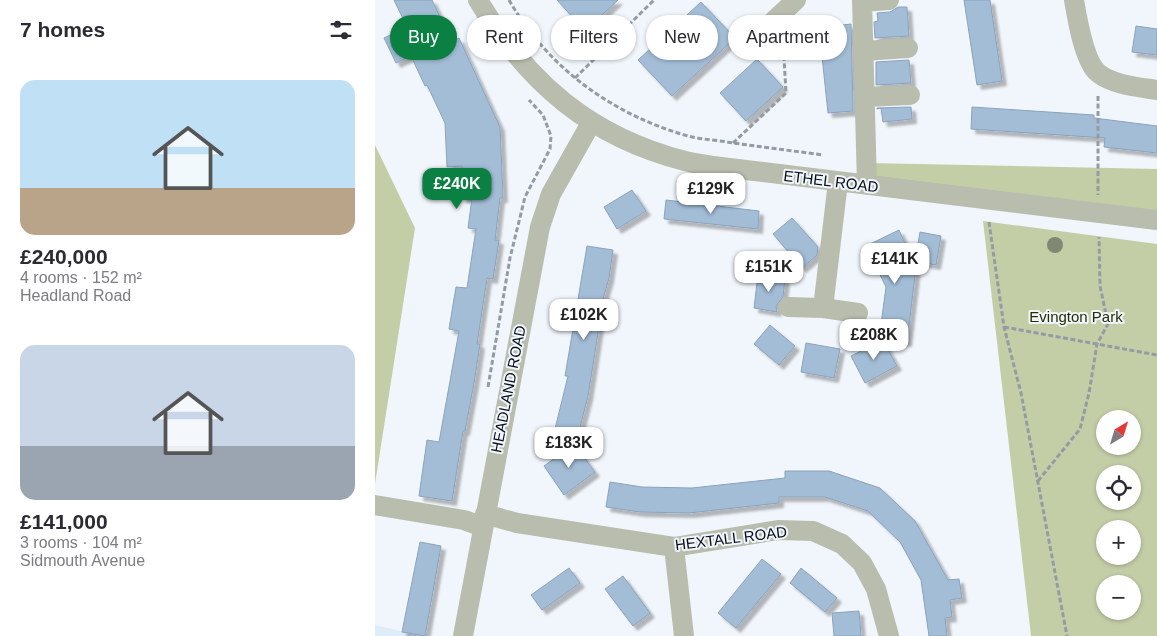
<!DOCTYPE html>
<html lang="en">
<head>
<meta charset="utf-8">
<style>
  body { margin:0; font-family:Helvetica,sans-serif; background:#f7f7f7; color:#2b2b33; height:100vh; display:flex; flex-direction:column; font-size:19px; white-space:nowrap }
  * { box-sizing:border-box; margin:0 }
  p { font-size:16px; color:#7c7c81 }
  .icon { flex:none; width:28px; height:28px; fill:none; stroke:currentColor; stroke-width:2; stroke-linecap:round; stroke-linejoin:round }
  .map { position:relative; flex:1; overflow:hidden }
  .side { display:flex; flex-direction:column; background:#fff; width:375px }
  .side>* { flex:none }
  .hud { position:absolute; left:15px; top:15px; width:475px; height:45px; display:flex; gap:10px }
  .needle { width:32px; rotate:38deg }
  .buttons { position:absolute; left:721px; top:410px; display:grid; gap:10px }
  .buttons a { display:grid; place-items:center; width:45px; height:45px; border-radius:50%; background:#fff; box-shadow:0 1px 4px #0004; font-size:25px }
  .price { position:absolute; translate:-50% -42px; padding:0 11px; border-radius:10px; background:#fff; color:#222; font-size:16px; line-height:32px; filter:drop-shadow(0 1px 2px #0008) }
  .price::after { content:''; position:absolute; left:50%; top:30px; width:15px; height:11px; margin-left:-8px; background:inherit; clip-path:polygon(0 0,100% 0,50% 100%) }
  .price.active { background:#0b8043; color:#fff }
  ul { padding:0; list-style:none }
  li { display:grid; align-content:center; gap:10px; height:265px; padding:0 20px }
  li span { display:grid; place-items:center; height:155px; border-radius:15px; color:#555 }
  li>.icon { margin-inline-start:auto }
  span .icon { width:90px; height:90px; fill:#fffc; stroke-width:1 }
  li b { font-size:21px }
  h2 { display:flex; justify-content:space-between; align-items:center; height:60px; padding:0 20px; font-size:21px }
  .chip { padding:0 18px; border-radius:22px; background:#fff; box-shadow:0 1px 4px #0004; font-size:18px; line-height:45px }
  .chip.active { background:#0b8043; color:#fff }
  main { display:flex; flex:1; min-height:0 }
  .map>svg:first-child { display:block }
  .built { fill:#deebf8 }
  .green { fill:#c3cea7; fill-rule:evenodd }
  .building { fill:#a3bdd7; stroke:#8aa2bc; filter:url(#shadow) }
  .lines { fill:none; stroke-linecap:round; stroke-linejoin:round }
  .path { stroke:#959ba3; stroke-width:3; stroke-dasharray:5 2.5; stroke-linecap:butt }
  .minor { stroke:#b9bdae; stroke-width:20 }
  .tree { fill:#818872 }
  .labels { text-anchor:middle; dominant-baseline:central; stroke-width:4; stroke-linejoin:round; paint-order:stroke }
  .street-label { font-size:15px; fill:#060e17; stroke:#f1f6fc }
  .park-label { font-size:15px; fill:#252e01; stroke:#f1f6fc }
</style>
</head>
<body>
<main>
<section class="side">
<h2>7 homes<svg class="icon" aria-label="filters" viewBox="0 0 24 24"><path d="M4 7h16M4 17h16"/><circle cx="9" cy="7" r="2"/><circle cx="15" cy="17" r="2"/></svg></h2>
<ul>
<li><span style="background:linear-gradient(#bfe0f5 70%,#b9a48a 0)"><svg class="icon" aria-label="home" viewBox="0 0 24 24"><path d="M3 11l9-7 9 7M6 9v11h12V9"/></svg></span><div><b>£240,000</b><p>4 rooms · 152 m²</p><p>Headland Road</p></div></li>
<li><span style="background:linear-gradient(#c9d6e8 65%,#9aa5b1 0)"><svg class="icon" aria-label="home" viewBox="0 0 24 24"><path d="M3 11l9-7 9 7M6 9v11h12V9"/></svg></span><div><b>£141,000</b><p>3 rooms · 104 m²</p><p>Sidmouth Avenue</p></div></li>
</ul>
</section>
<div class="map">
<svg width="782" height="636" viewBox="0 0 782 636">
  <defs>
    <filter id="shadow"><feDropShadow dx="4.5" dy="4.5" stdDeviation="1" flood-color="#0004"/></filter>
  </defs>
  <rect width="100%" height="100%" fill="#f1f6fc"/>
  <!-- built -->
  <path class="built" d="M0,625L46,636H0Z"/>
  <!-- green -->
  <path class="green" d="M0,145L40,228L0,484Z
    M493,163L782,169V216L492,185Z
    M608,221L782,244V636H656ZM730,419H758V446H730ZM730,474H758V501H730ZM730,529H758V556H730ZM730,584H758V611H730Z"/>
  <!-- building -->
  <path class="building" d="M19,0H57L77,42L84,38L125,127L128,198H125L120,240H124L118,279L112,278L102,344H105L99,383L90,431H88L77,501L44,496L52,440L64,442L84,331L74,329L81,287L92,288L101,229L93,228L97,198H87V166L72,167L70,123L52,85L50,86L36,56L21,63L9,38L32,27Z
    M182,0H243L210,31Z
    M589,0H615L627,81L602,85Z
    M326,2L360,38L297,96L263,60Z
    M523,7H532L534,36L500,38L499,22L503,21L502,13L515,12Z
    M476,24L478,111L453,113L444,28Z
    M761,26L782,29V55L757,52Z
    M382,59L408,87L371,121L345,93Z
    M534,60L536,83L501,85V62Z
    M536,107L537,119L508,122L506,108L502,109V108Z
    M597,107L719,115V118L782,126V153L729,147L730,138L596,129Z
    M257,190L271,211L242,229L229,207Z
    M291,200L384,211L383,229L289,219Z
    M417,218L443,247L442,255L427,268L398,234Z
    M524,230L541,267L532,342L504,339L511,287L491,246Z
    M545,232L566,236L561,265L540,261Z
    M212,246L238,250L234,278L224,313L226,314L213,396L202,439L179,433L193,376H190Z
    M383,275L410,279L408,297L401,306L402,312L379,308Z
    M395,325L420,346L404,365L379,344Z
    M508,340L522,366L490,383L476,356Z
    M431,343L465,349L459,378L426,372Z
    M199,444L220,472L189,495L169,466Z
    M410,471H454L505,488L540,521L573,580L584,579L587,598L575,600L577,617L570,618L572,636H554L546,580L525,542L493,511L450,497H404V503L314,513L265,512L231,507L235,482L267,487L317,488L410,478Z
    M45,542L66,546L50,636L27,632Z
    M387,559L406,574L361,628L343,613Z
    M194,568L205,583L167,610L156,595Z
    M426,568L462,598L450,612L415,583Z
    M248,576L275,613L258,626L230,589Z
    M484,611L486,636H459L457,613Z"/>
  <g class="lines">
    <!-- path -->
    <path class="path" d="M134,0C173,68 238,115 313,136C328,140 344,140 358,143C388,147 418,151 448,155
      M200,78L279,0
      M723,96V195
      M358,143L411,93L409,58L400,44
      M614,222L629,327L646,393L692,636
      M629,327L782,355
      M113,387L135,258L150,197L175,149L176,136L168,115L154,100
      M663,481L705,429L714,393L722,344L733,324L725,286L724,237"/>
    <!-- minor -->
    <path class="minor" d="M103,0C152,83 216,137 310,161C330,166 351,167 371,170L782,220
      M487,0L492,185
      M699,0C702,18 709,61 723,73C738,85 763,87 782,90
      M487,2L514,0
      M390,29L421,0
      M489,51L533,48
      M490,97L535,95
      M413,307L448,308L483,313
      M448,308L463,182
      M0,505L89,520L108,527
      M110,514L142,523L299,547L403,530L438,531L467,544L487,563L501,589L514,636
      M299,547L309,636
      M88,636L165,227L176,194L216,123"/>
  </g>
  <!-- trees -->
  <circle class="tree" cx="680" cy="245" r="8"/>
  <g class="labels">
    <!-- street labels -->
    <g class="street-label">
      <text transform="translate(456 181) rotate(7)">ETHEL ROAD</text>
      <text transform="translate(133 389) rotate(-79)">HEADLAND ROAD</text>
      <text transform="translate(356 538) rotate(-7)">HEXTALL ROAD</text>
    </g>
    <!-- park labels -->
    <g class="park-label">
      <text x="701" y="316">Evington Park</text>
    </g>
  </g>
</svg>
<div class="buttons">
<a><svg class="needle" viewBox="-14 -14 28 28"><path d="M0-13l5 13h-10z" fill="#e53935"/><path d="M0 13l5-13h-10z" fill="#7c7c81"/></svg></a>
<a><svg class="icon" aria-label="locate" viewBox="0 0 24 24"><circle cx="12" cy="12" r="6"/><path d="M12 2v4M12 18v4M2 12h4M18 12h4"/></svg></a>
<a>+</a>
<a>−</a>
</div>
<b class="price active" style="left:82px;top:210px">£240K</b>
<b class="price" style="left:336px;top:215px">£129K</b>
<b class="price" style="left:520px;top:285px">£141K</b>
<b class="price" style="left:394px;top:293px">£151K</b>
<b class="price" style="left:209px;top:341px">£102K</b>
<b class="price" style="left:499px;top:361px">£208K</b>
<b class="price" style="left:194px;top:469px">£183K</b>
<div class="hud">
<a class="chip active">Buy</a>
<a class="chip">Rent</a>
<a class="chip">Filters</a>
<a class="chip">New</a>
<a class="chip">Apartment</a>
</div>
</div>
</main>
</body>
</html>
